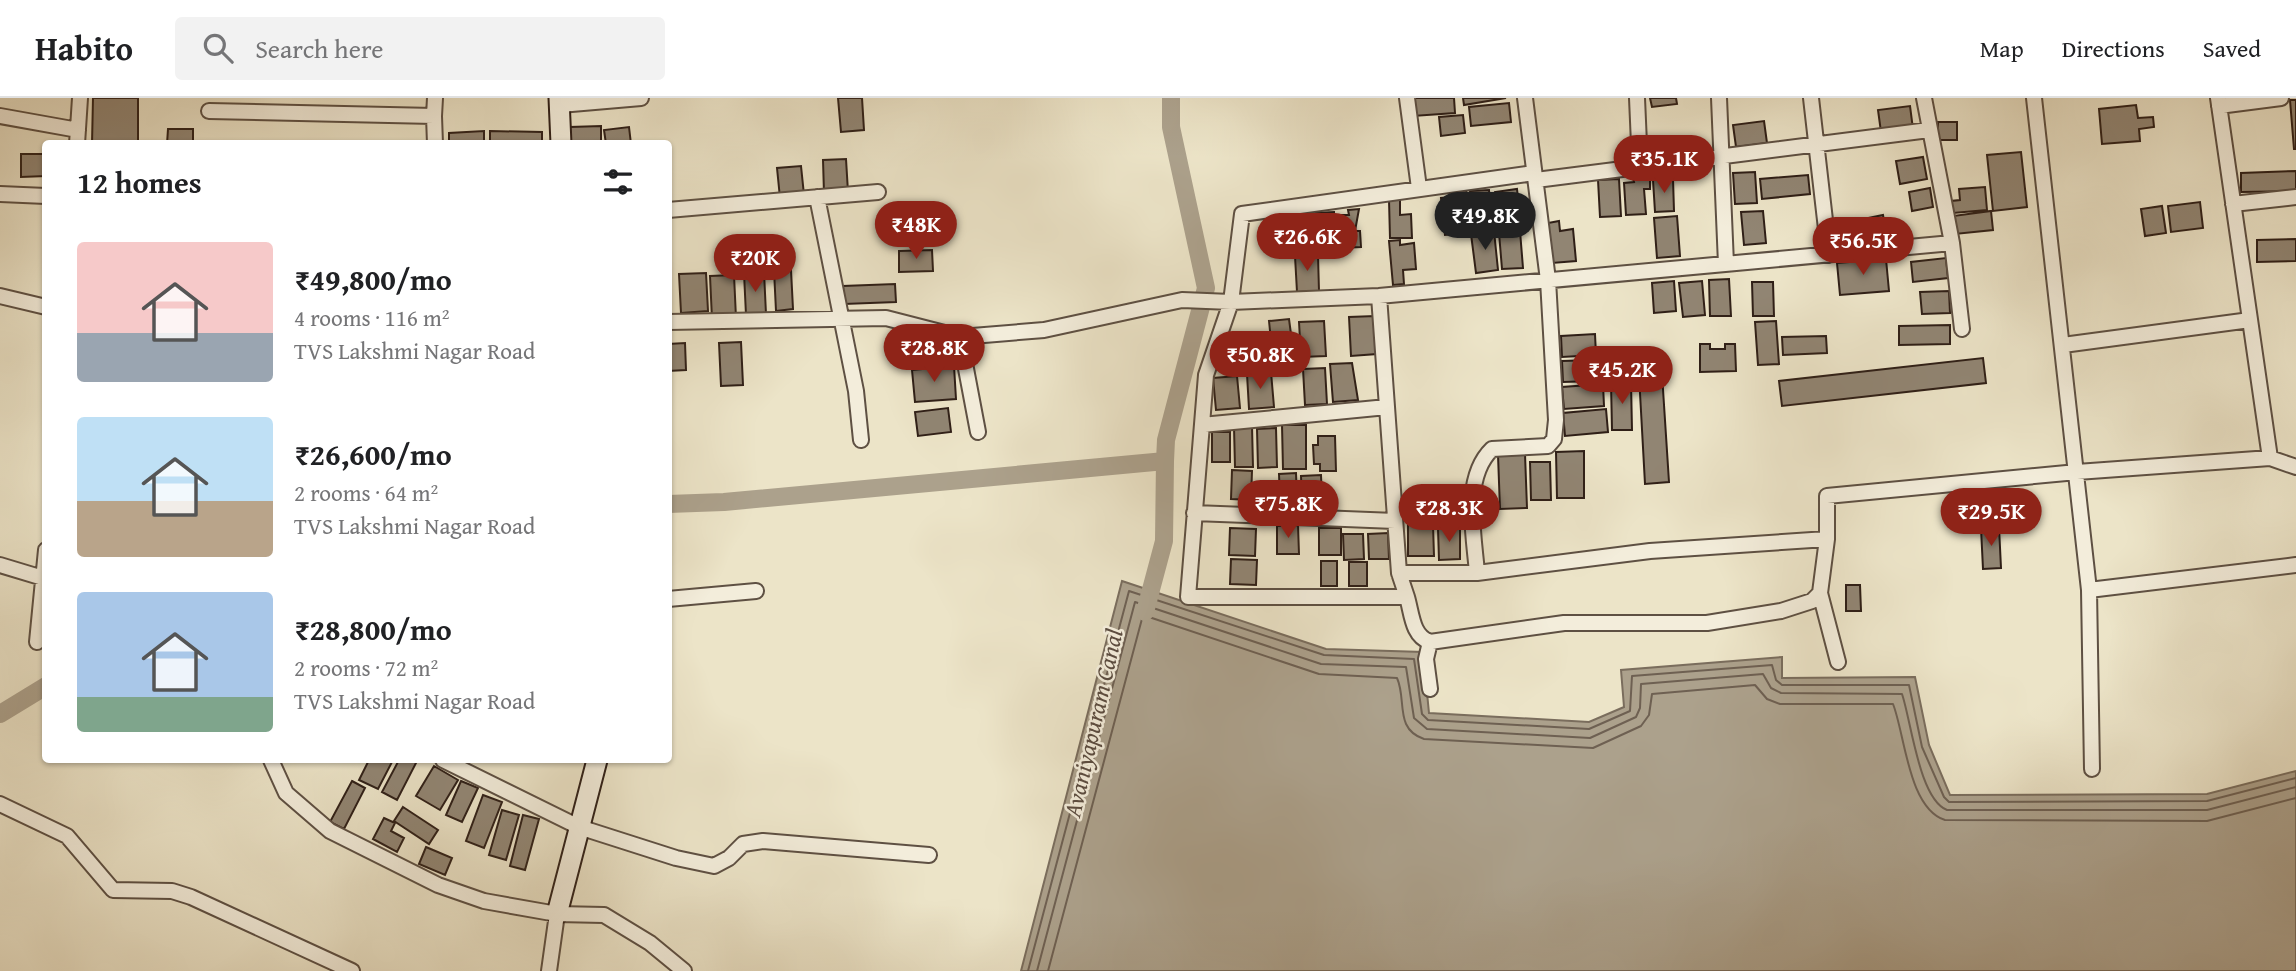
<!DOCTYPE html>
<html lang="en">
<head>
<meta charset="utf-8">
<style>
  body { margin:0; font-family:"Gentium Book Plus",serif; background:#f2f2f2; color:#202124; height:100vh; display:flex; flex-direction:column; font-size:26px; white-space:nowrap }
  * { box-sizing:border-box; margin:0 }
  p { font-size:23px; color:#757577 }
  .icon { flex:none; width:38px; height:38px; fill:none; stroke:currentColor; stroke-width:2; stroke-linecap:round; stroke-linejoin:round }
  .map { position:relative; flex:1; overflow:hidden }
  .details { position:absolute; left:42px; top:42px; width:630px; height:623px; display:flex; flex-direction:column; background:#fff; border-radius:7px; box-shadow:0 2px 5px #0004 }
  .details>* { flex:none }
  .price { position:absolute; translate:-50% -60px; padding:0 16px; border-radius:24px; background:#8f2418; color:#fff; font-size:23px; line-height:46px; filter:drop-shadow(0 2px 4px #0008) }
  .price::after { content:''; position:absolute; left:50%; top:42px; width:21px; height:16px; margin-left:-10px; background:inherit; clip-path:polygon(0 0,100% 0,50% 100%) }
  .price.active { background:#222; color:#fff }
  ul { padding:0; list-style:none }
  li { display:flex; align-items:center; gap:21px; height:175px; padding:0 35px }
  li span { display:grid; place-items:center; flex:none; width:196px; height:140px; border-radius:7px; color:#555 }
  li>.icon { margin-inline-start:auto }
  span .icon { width:84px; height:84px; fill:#fffc; stroke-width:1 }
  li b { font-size:30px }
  h2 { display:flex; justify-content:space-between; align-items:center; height:84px; padding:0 35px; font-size:30px }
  header { display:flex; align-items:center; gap:42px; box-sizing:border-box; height:98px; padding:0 35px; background:#fff; border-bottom:2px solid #e0e0e0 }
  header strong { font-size:33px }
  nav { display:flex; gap:38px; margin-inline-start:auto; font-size:24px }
  .search { width:490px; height:63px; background:#f2f2f2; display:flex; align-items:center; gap:18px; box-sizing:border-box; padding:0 24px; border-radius:7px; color:#757577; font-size:26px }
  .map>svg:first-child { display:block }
  .water { fill:#aca18c; stroke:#7a6d5d; stroke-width:2 }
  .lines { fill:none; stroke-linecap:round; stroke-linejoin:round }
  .shore { stroke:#6e6052; stroke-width:2 }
  .canal { stroke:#aca18c; stroke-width:18 }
  .building { fill:#918573; stroke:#2f1f17; stroke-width:2 }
  .street-casing { stroke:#5e5043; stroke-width:18 }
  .secondary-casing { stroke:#2f1f17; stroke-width:23 }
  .street { stroke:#f3eddb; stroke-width:14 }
  .secondary { stroke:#f3eddb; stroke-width:19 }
  .labels { text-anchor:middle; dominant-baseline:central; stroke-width:5; stroke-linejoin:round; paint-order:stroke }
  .water-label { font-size:24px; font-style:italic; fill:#5b4c40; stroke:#f3eddb }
</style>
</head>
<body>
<header>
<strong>Habito</strong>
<div class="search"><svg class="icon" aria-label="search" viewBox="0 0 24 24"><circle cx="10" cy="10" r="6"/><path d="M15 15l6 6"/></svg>Search here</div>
<nav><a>Map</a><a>Directions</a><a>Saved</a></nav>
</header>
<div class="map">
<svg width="2296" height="873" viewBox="0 0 2296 873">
  <rect width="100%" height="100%" fill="#ece4c8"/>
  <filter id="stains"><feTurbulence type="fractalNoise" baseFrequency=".00286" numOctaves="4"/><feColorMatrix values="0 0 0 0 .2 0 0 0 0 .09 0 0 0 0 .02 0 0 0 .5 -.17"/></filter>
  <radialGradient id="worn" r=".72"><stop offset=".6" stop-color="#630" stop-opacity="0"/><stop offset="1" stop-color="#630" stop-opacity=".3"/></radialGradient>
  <!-- water -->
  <path class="water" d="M1122,483L1326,551L1423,554L1429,615L1589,624L1624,609L1621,572L1782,559V580L1915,579L1929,647L1950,697L2207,696L2296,673V873H1021Z"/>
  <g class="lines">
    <!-- shore -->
    <path class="shore" d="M1028,873L1129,493L1324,557L1414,561L1422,616L1428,622L1589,631L1630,613L1632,578L1772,567L1776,582L1782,587H1909L1922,649L1944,699L1949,704L2207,703L2296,680
      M1037,873L1135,504L1321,566L1406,569L1414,620L1427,631L1590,640L1636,619L1640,610L1641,586L1763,576L1771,590L1781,595L1902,596C1911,622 1919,701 1947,712H2207L2296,689
      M1048,873L1143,517L1319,576L1397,580C1407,602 1394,631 1424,641L1593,650L1641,628L1649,617L1652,596L1755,587L1767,601L1780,606H1893C1905,636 1908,710 1945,722L2207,723L2296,700"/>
    <!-- canal -->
    <path class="canal" d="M668,406L724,404L1165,363L1166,342L1206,190L1171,29V0
      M1145,514L1164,443L1165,363
      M0,616L46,588"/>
  </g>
  <!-- building -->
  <path class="building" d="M93,0H138V46H92Z
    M838,0H862L864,32L841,34Z
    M1411,0H1454L1455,15L1413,18Z
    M1463,0H1506L1464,7Z
    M1650,0H1676L1677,6L1652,9Z
    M2290,2H2296V51H2294Z
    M1509,5L1511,24L1471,28L1469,9Z
    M2136,7L2138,20L2153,19L2154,29L2139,31L2140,43L2102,46L2099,11Z
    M1910,8L1913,31L1881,34L1878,12Z
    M1463,17L1465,35L1441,38L1439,19Z
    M1764,23L1767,45L1736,49L1733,27Z
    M1938,24H1957V42H1938Z
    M601,28V46H571L570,29Z
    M629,29L631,46H606L604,32Z
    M168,31H193V46H167Z
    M484,33V46H449V35Z
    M490,33L542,34V46H490Z
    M2021,54L2027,109L1993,113L1987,57Z
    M21,56H46V78L21,79Z
    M1923,59L1927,81L1900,86L1896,63Z
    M846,61L848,94L824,95L823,62Z
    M801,68L804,97L780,100L777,70Z
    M2296,73V93L2241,94V75Z
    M1755,74L1757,105L1735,106L1733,75Z
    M1808,77L1810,96L1762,101L1760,81Z
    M1650,79V91H1644L1646,116L1626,117L1624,85L1634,84L1633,80Z
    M1619,81L1621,118L1600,119L1598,82Z
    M1673,81L1674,113L1655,114L1653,82Z
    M1985,89L1987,112L1953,115L1951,103L1960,102L1959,91Z
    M1930,90L1933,109L1912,113L1909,94Z
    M1517,91L1521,128L1499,131L1495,94Z
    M1466,92L1468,105L1462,106L1465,135L1445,137L1441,100L1453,99L1452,94Z
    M1489,92L1492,131L1473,132L1470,93Z
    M1400,101V117L1411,116L1412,140H1390L1389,102Z
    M2200,104L2203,130L2171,134L2168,108Z
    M2162,108L2166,135L2145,138L2141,111Z
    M1359,111L1355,133H1360L1361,149L1341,150L1340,117H1349L1348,112Z
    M1310,113L1314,151L1296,153L1292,115Z
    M1763,113L1766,145L1744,147L1741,114Z
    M1991,113L1993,132L1955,136L1953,118Z
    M1334,114L1335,143H1338L1339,152L1317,153L1316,115Z
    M1883,117L1888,147L1873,149L1868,120Z
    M1677,118L1680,158L1657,160L1654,120Z
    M1559,123L1560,133L1573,131L1576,163L1552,165L1548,125Z
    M1494,133L1498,172L1476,175L1471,136Z
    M1520,133L1523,170L1502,171L1499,135Z
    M2296,141V163L2257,164V142Z
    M1400,142V147L1414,145L1416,171L1403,172L1404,186L1393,187L1389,143Z
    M932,152L933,173L899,174V153Z
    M1318,157L1319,193L1297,194L1295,158Z
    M1946,160L1948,180L1913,184L1911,164Z
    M1886,161L1889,193L1840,197L1837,165Z
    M774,172H791L793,211L776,213Z
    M764,174L766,216L746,217L744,175Z
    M706,175L708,213L681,215L679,176Z
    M734,177L736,220L712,221L710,178Z
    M1729,181L1731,218H1710L1709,182Z
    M1674,183L1676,213L1654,215L1652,185Z
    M1702,183L1705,217L1683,219L1679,185Z
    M1752,184H1773L1774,218H1753Z
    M895,186L896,204L844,206L843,188Z
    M1949,193L1950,215L1922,216L1920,194Z
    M1375,218L1377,256L1351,258L1349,219Z
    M1289,221L1294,259L1273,262L1269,223Z
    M1324,223L1326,258L1301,259L1299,224Z
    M1776,223L1779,266L1758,267L1755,224Z
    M1950,227V246L1899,247V228Z
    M1595,236L1596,257L1562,259L1561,238Z
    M1826,238L1827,255L1783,257L1782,239Z
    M741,244L743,287L721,288L719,245Z
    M685,245L686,272L668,273V246Z
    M1700,246H1710V251H1725V246H1735L1736,273L1700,274Z
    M1983,260L1986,285L1782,308L1779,283Z
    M1594,262L1595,283L1563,284L1562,263Z
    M1352,265L1358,302L1333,304L1330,266Z
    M954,268L956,301L915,304L912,272Z
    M1325,270L1327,306L1305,307L1303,271Z
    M1271,274L1274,309L1249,311L1247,276Z
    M1662,276L1669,384L1645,386L1639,277Z
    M1237,278L1240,310L1216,312L1213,280Z
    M1611,284H1631L1632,332H1612Z
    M1603,286L1604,308L1564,311L1562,289Z
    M948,310L951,334L918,338L915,314Z
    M1606,311L1608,334L1565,338L1563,315Z
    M1282,327H1306V371H1283Z
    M1252,328L1253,369H1235L1234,329Z
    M1276,330L1277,369L1258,370L1257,331Z
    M1212,334H1230V364H1212Z
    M1318,338H1335L1336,373H1320V366H1314L1313,347H1318Z
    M1584,353V400H1557L1556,354Z
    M1525,356L1527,410L1500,411L1498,357Z
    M1530,364H1550L1551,402H1531Z
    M1232,372L1252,373L1251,402L1231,401Z
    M1296,375L1297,402H1280L1279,376Z
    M1321,377L1322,402L1302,403L1301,378Z
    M1298,427L1299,456H1277V428Z
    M1408,427H1433L1434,458H1408Z
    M1999,429L2001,470L1983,471L1981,430Z
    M1230,430L1256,431L1255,458L1229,457Z
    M1319,430H1341V457H1319Z
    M1460,430V461L1439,462L1438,431Z
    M1388,435L1389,461H1369L1368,436Z
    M1343,436H1363L1364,461L1344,462Z
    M1231,461L1257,462L1256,487L1230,486Z
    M1321,463H1337V488H1321Z
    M1349,464H1367V488H1349Z
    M1846,487H1860L1861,513H1846Z
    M369,662H393L378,691L359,682Z
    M399,662L417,663L397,702L382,694Z
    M434,668L458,682L440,712L416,698Z
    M352,683L365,690L344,731L330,724Z
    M461,683L478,690L462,724L446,717Z
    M483,697L502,704L484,750L466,743Z
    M403,709L438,732L429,746L394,723Z
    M502,712L519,717L506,762L489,757Z
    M523,717L539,721L525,772L510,768Z
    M384,720L395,725L391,733L404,740L397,754L373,741Z
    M426,749L452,760L445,777L419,766Z"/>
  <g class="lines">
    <defs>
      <path id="street" d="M1407,0L1419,90
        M1637,0L1640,69
        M1719,0L1726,166
        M1811,0L1829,157
        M1924,0L1952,145L1962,231
        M2034,0L2089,492L2296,467
        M2218,0L2270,360
        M560,7L641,0
        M2219,8L2281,0
        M209,13L434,18L435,0
        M0,18L78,32
        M434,18L435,46
        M77,46L80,0
        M1536,82L1929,32
        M0,96L46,98
        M817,99L856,293L861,342
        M2233,106L2296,99
        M668,112L878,94
        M0,198L46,209
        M1379,198L1399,475H1477L1650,453L1827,441V398L2077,374L2270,360L2296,369
        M668,224L886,220L960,239L1044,232L1182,202L1231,204L1379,198L1952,145
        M960,239L978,334
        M2063,247L2250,222
        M1202,327L1387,309
        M1194,415L1395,423
        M0,467L43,480
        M1399,475L1407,499H1188L1206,277L1231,204L1242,116L1534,75
        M1477,475C1474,437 1462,380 1492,351L1548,348L1554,341L1556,322L1548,182L1525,0
        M2089,492L2092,671
        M1820,495L1838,564
        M1407,499C1412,516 1412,538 1430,544L1564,525H1707L1781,513L1812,503L1820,495L1827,441
        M668,501L756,493
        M37,544L46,452
        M1430,544L1426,561L1430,591
        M271,662L286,695L330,733L438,787L484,803L557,816L604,817L650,845L684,873
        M443,662L579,729L676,760L714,768L729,760L743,746L763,743L929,757
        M0,706L67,738L113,792L172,793L191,799L352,873
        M549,873L557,816"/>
      <path id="secondary" d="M559,0L561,46
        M557,816L597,662"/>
    </defs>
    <!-- street casing -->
    <use href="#street" class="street-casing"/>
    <!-- secondary casing -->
    <use href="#secondary" class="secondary-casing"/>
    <!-- street -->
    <use href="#street" class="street"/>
    <!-- secondary -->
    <use href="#secondary" class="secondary"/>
  </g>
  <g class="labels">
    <!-- water labels -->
    <g class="water-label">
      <text transform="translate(1093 625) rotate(-77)">Avaniyapuram Canal</text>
    </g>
  </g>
  <rect width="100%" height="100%" filter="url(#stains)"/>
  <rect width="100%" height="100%" fill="url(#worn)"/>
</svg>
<b class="price" style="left:1664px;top:97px">₹35.1K</b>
<b class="price active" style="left:1485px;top:154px">₹49.8K</b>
<b class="price" style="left:916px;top:163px">₹48K</b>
<b class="price" style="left:1307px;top:175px">₹26.6K</b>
<b class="price" style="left:1863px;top:179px">₹56.5K</b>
<b class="price" style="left:755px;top:196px">₹20K</b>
<b class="price" style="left:934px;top:286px">₹28.8K</b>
<b class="price" style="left:1260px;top:293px">₹50.8K</b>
<b class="price" style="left:1622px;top:308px">₹45.2K</b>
<b class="price" style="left:1288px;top:442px">₹75.8K</b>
<b class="price" style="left:1449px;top:446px">₹28.3K</b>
<b class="price" style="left:1991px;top:450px">₹29.5K</b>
<section class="details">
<h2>12 homes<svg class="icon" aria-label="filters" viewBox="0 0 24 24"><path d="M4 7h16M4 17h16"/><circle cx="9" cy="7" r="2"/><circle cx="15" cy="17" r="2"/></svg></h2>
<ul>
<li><span style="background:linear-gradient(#f6c9c9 65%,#9aa5b1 0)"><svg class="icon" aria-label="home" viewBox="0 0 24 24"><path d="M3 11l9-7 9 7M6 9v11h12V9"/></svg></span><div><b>₹49,800/mo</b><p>4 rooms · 116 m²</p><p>TVS Lakshmi Nagar Road</p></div></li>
<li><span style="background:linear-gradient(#bfe0f5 60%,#b9a48a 0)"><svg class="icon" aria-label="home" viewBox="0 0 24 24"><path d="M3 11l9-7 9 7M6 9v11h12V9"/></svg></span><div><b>₹26,600/mo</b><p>2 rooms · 64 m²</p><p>TVS Lakshmi Nagar Road</p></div></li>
<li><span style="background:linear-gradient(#a9c7e8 75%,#7fa58c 0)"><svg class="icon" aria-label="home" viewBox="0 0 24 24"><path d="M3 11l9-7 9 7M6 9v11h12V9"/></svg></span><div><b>₹28,800/mo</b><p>2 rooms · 72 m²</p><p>TVS Lakshmi Nagar Road</p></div></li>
</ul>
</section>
</div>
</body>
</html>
